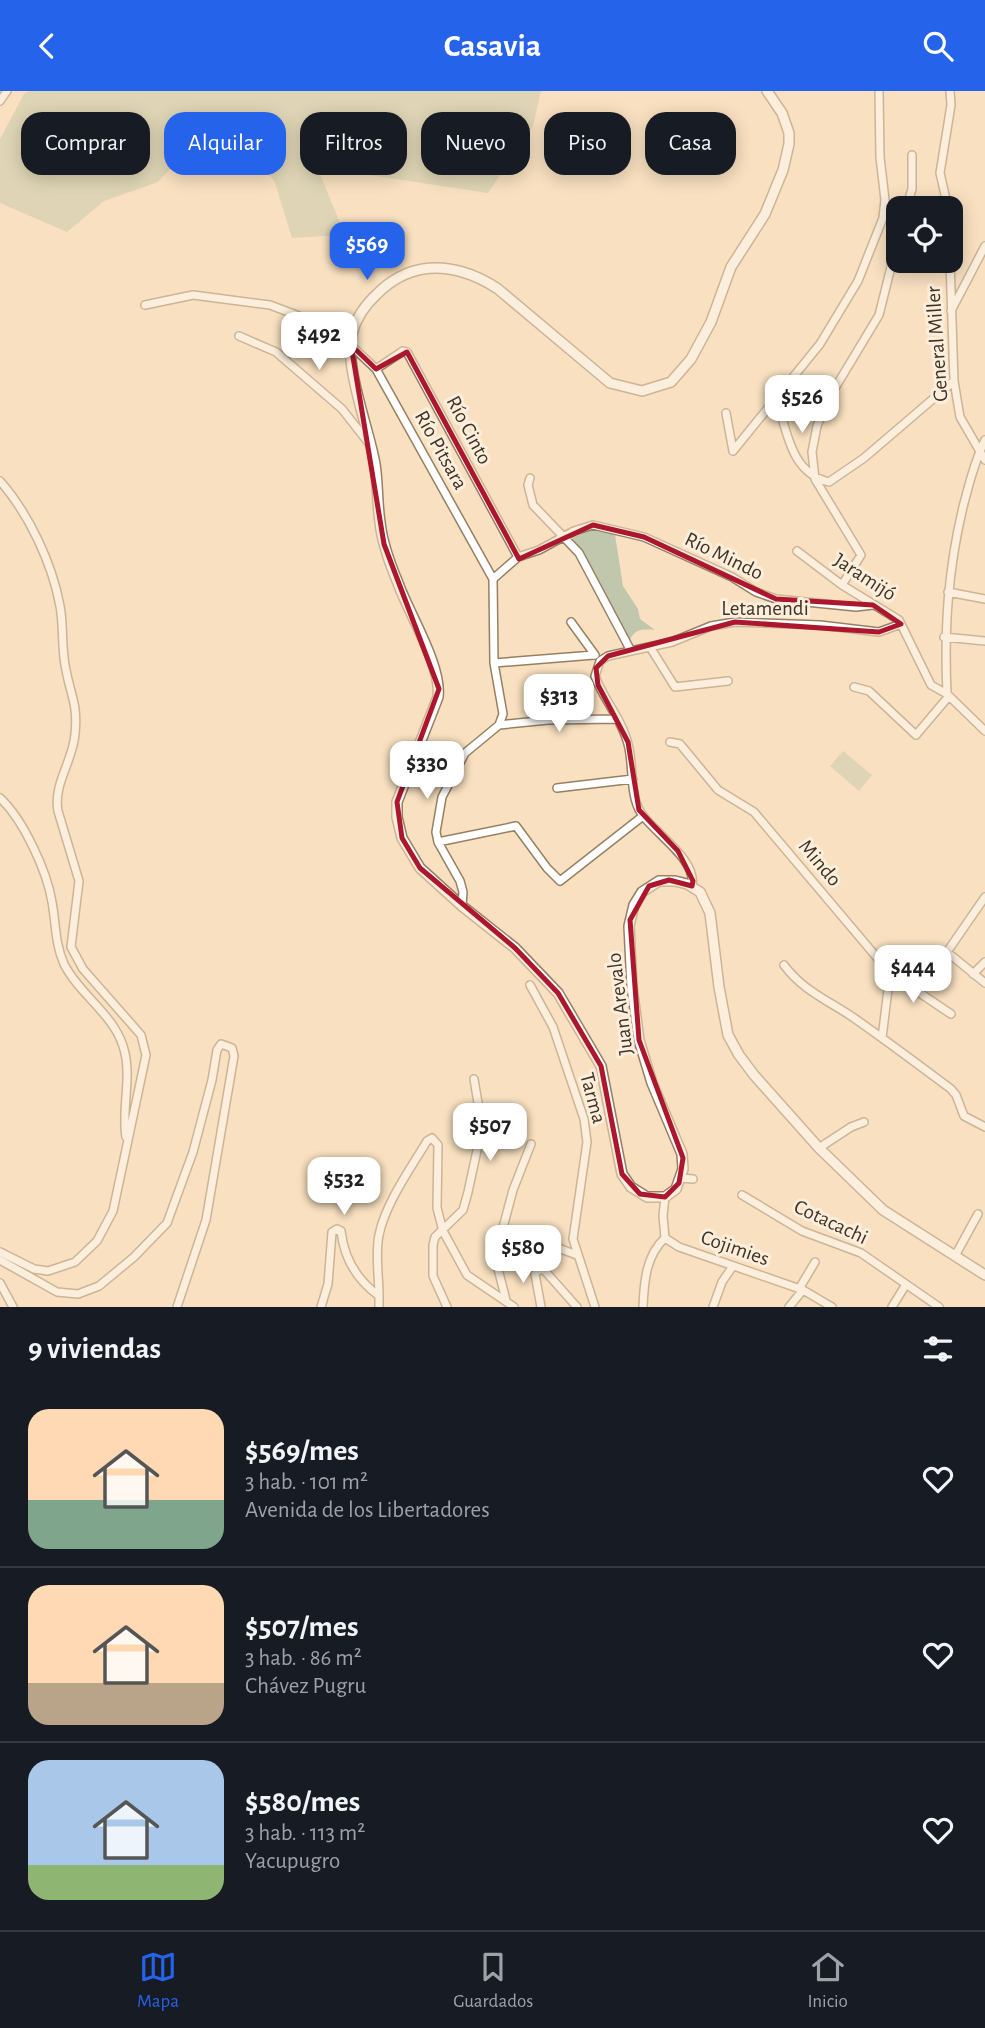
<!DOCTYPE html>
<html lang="es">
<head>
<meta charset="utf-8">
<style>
  body { margin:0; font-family:"Alegreya Sans",sans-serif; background:#20242c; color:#f1f3f6; height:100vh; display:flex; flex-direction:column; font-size:26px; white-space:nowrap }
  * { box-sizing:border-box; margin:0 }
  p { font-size:23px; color:#9ea1a6 }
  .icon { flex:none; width:38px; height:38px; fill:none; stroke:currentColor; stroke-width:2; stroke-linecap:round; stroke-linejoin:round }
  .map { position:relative; height:1216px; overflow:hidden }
  .drawer { display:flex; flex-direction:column; background:#171b24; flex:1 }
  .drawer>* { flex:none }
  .banner { position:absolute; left:21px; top:21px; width:943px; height:63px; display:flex; gap:14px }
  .controls { position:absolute; left:886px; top:105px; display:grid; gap:14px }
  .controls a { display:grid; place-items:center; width:77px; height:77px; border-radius:14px; background:#171b24; box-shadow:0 4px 18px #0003; font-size:35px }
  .price { position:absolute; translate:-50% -60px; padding:0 16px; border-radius:14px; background:#fff; color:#222; font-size:23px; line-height:46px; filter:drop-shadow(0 2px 4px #0008) }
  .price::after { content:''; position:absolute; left:50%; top:42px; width:21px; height:16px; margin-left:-10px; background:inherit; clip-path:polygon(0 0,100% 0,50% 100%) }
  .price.selected { background:#2563eb; color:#fff }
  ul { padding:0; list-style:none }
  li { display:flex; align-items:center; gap:21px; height:175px; padding:0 28px }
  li+li { border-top:2px solid #363941 }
  li span { display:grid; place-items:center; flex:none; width:196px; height:140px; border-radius:21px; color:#555 }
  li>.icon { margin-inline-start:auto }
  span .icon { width:84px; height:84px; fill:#fffc; stroke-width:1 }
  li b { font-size:30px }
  h2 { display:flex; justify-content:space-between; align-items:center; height:84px; padding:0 28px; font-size:30px }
  .chip { padding:0 24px; border-radius:21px; background:#171b24; box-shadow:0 4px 18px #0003; font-size:24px; line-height:63px }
  .chip.selected { background:#2563eb; color:#fff }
  header { display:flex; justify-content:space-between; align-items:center; height:91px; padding:0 28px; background:#2563eb; color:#fff; font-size:32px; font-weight:700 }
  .tabs { display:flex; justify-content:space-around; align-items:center; height:98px; border-top:2px solid #363941; background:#171b24; font-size:19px; color:#9ea1a6 }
  .tabs a { display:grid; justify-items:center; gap:4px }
  .tabs .selected { color:#2563eb }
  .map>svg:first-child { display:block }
  .green { fill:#c0c7ac }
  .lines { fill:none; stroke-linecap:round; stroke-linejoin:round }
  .minor-casing { stroke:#968063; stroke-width:10 }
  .tertiary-casing { stroke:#968063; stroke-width:12 }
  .minor { stroke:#fff; stroke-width:7 }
  .tertiary { stroke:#fff; stroke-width:9 }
  .marked { fill:none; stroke:#ac172d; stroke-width:5; stroke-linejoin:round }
  .labels { text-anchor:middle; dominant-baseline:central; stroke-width:6; stroke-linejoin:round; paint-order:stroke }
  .street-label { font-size:21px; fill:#3d3428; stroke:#fdeedc }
</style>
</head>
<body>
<header><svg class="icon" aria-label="back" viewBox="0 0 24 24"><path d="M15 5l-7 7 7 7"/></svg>Casavia<svg class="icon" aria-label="search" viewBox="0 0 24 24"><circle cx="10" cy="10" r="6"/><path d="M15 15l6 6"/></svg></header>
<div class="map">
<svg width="985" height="1216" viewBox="0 0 985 1216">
  <rect width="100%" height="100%" fill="#f8e0c0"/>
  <!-- green -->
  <path class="green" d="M29,0H541L533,35L488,102L317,76L345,144L292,147L274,89L255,71L206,39L158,91L104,110L67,141L0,112V48L24,3Z
    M601,438L615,444L623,495L638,518L640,528L655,539C641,538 635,538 629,550L572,446L585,439Z
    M843,660L872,684L859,700L830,675Z"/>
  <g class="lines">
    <defs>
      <path id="minor" d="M0,10L7,0
        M906,117L912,98V64
        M948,117L940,82L951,14L950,0
        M950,170L954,290L960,326L985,369
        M145,214L193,204L270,214L299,225L343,247L376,278L493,488L494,572L503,623L499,634
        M951,220L985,155
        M239,245L276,261L342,318L371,355
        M376,278L403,260L407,261L518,466
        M777,309C787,341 791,382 829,391L864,367L954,290
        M726,322L733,360L820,253L858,190L883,127L885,109L880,66L879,0
        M530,387L528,394L533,414L579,462L631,560
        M0,390C29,423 52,472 60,515C64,536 61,558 66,579C71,606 78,613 75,643C73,670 53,693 58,720L79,790L71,856L83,878L141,944L146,964L113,1120L97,1150L75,1171L48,1180L34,1178L0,1161
        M797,460L842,494L899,529L931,594L947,603L985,640
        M493,488L518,466L539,459L574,440L593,434L644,446L732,486L756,501L776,508L856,516L873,514
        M842,494L861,464L815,388L812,361L817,335L826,312L879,224L898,148
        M948,501L985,508
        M571,531L595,564
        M944,546L985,550
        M650,556L675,596L728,590
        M494,572L594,564
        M854,596L869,600L916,644L949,605
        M947,603C944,537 948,479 963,416C969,393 975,370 985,349
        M670,651L680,653L718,699L754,721L890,882L882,947
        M557,697L633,688
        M0,707C23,728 47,780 52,811C56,833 55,853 64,873C79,903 113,923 123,955C133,985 121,1016 126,1046
        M438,751L516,735L547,777L560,790L643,725
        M692,795C697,768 655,743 641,722C629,703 634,674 628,653C622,628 603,608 595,585L600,570L608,565L672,551L711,535L735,531L820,534L879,541L901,533
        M985,806L947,861L985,892
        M462,815L463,801L460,790L438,751L436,741L442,706L465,662L499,634L548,629L617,628
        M784,874C802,899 829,910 854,927C887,950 919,974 951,998L956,1004L964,1025L985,1036
        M890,882L951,923
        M973,883L985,871
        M530,894L553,936L584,1028L587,1051L573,1148L595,1216
        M819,1057L851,1036L864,1031
        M681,1087L693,1088
        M742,1104L802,1140L861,1162L939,1216
        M665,1106L663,1125L665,1147L679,1156L803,1199L832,1216
        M955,1165L978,1123
        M0,1169L57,1201L78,1203L99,1195L134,1166L167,1132L193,1061L212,989L217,959L221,953L232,957L234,965L206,1129L177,1216
        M543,1178L546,1159L558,1157L577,1164
        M0,1192L13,1216
        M799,1198L815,1171
        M379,1205C379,1185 375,1163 379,1144C385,1113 411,1077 427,1050L432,1047L438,1054L437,1117L443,1140L467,1184L514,1216
        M506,1209L496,1170L497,1159L513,1099L531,1053
        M321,1216L328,1193L332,1141L337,1138L341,1140C344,1167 357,1189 379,1205V1216
        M447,1216L433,1185V1154L435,1146L463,1119L468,1101L482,1036L474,988
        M541,1216L535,1183L540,1178L545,1180L577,1216
        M643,1216C644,1191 646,1164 665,1147
        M713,1216L722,1191L733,1175
        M789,1216L803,1199
        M892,1216L905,1195"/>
      <path id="tertiary" d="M767,0L782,22L789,42V53L783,79L765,123L731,176L711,231L691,268L671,291L642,300L610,292L498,198C476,183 449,174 423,178C405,181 389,191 377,203C365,214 356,227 352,243C344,276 369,338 375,373C378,392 377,412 380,431C382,452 390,473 398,492C409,523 442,575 438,606L397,711V726L402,747L420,777L462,815L515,857L558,902L601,975L622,1083L631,1096L647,1106H665L676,1098L683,1078L682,1063L652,992L639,949L632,896L629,835L634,814L642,801L659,790H675L687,793L700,801L710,822L719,896L728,944L739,964L754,984L819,1057L883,1119L985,1184"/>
    </defs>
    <!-- minor casing -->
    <use href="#minor" class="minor-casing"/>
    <!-- tertiary casing -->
    <use href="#tertiary" class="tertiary-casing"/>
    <!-- minor -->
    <use href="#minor" class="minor"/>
    <!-- tertiary -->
    <use href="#tertiary" class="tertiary"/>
  </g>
  <!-- marked area -->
  <path d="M0 0H985V1216H0ZM351,254L376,278L407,261L519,468L593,434L644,446L776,508L873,514L901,533L879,541L735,531L608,565L596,577L598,594L628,651L639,719L678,760L693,790L692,795L669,789L649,795L630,829L639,949L683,1067L679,1092L665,1106L640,1103L622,1083L601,975L558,902L515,857L420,777L402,747L397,711L439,598L384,453Z" fill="#f8e0c0" fill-opacity=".55" fill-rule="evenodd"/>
  <path class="marked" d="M351,254L376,278L407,261L519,468L593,434L644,446L776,508L873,514L901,533L879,541L735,531L608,565L596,577L598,594L628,651L639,719L678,760L693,790L692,795L669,789L649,795L630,829L639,949L683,1067L679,1092L665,1106L640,1103L622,1083L601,975L558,902L515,857L420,777L402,747L397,711L439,598L384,453Z"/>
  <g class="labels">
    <!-- street labels -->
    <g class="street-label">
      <text transform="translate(937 253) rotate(-94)">General Miller</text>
      <text transform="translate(469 339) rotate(62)">Río Cinto</text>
      <text transform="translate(441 359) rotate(61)">Río Pitsara</text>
      <text transform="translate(724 465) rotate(26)">Río Mindo</text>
      <text transform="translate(865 486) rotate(33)">Jaramijó</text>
      <text x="765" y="517">Letamendi</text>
      <text transform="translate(820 772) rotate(50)">Mindo</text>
      <text transform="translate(620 913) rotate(-97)">Juan Arevalo</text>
      <text transform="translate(593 1007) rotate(75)">Tarma</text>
      <text transform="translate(831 1131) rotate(25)">Cotacachi</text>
      <text transform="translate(735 1157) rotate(19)">Cojimies</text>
    </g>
  </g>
</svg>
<div class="controls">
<a><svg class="icon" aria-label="locate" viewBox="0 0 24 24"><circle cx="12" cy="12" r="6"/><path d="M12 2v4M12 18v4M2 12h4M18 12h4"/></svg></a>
</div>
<b class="price selected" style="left:367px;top:191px">$569</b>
<b class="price" style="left:319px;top:281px">$492</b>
<b class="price" style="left:802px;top:344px">$526</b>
<b class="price" style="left:559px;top:643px">$313</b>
<b class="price" style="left:427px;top:710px">$330</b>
<b class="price" style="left:913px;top:914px">$444</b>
<b class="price" style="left:490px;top:1072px">$507</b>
<b class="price" style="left:344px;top:1126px">$532</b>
<b class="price" style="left:523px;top:1194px">$580</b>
<div class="banner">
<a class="chip">Comprar</a>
<a class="chip selected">Alquilar</a>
<a class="chip">Filtros</a>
<a class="chip">Nuevo</a>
<a class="chip">Piso</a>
<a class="chip">Casa</a>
</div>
</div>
<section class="drawer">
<h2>9 viviendas<svg class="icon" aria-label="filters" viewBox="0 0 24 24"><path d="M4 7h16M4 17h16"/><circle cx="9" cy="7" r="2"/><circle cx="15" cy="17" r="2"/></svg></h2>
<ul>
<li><span style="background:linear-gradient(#ffd9b3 65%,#7fa58c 0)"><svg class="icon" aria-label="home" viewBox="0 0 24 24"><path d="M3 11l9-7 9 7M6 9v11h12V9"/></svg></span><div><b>$569/mes</b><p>3 hab. · 101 m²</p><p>Avenida de los Libertadores</p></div><svg class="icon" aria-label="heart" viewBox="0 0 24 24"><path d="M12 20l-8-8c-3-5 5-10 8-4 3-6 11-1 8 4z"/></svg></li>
<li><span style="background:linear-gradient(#ffd9b3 70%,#b9a48a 0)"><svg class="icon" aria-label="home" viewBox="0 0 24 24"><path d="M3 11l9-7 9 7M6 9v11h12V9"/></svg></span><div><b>$507/mes</b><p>3 hab. · 86 m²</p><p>Chávez Pugru</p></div><svg class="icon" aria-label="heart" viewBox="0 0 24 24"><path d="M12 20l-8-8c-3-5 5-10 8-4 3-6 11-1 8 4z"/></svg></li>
<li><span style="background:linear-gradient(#a9c7e8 75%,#8fb573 0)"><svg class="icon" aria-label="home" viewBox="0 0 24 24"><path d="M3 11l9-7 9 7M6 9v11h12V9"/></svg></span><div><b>$580/mes</b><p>3 hab. · 113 m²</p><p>Yacupugro</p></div><svg class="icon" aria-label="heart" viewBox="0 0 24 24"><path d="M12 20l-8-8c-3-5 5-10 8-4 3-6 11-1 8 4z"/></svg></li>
</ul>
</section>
<nav class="tabs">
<a class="selected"><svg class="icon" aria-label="map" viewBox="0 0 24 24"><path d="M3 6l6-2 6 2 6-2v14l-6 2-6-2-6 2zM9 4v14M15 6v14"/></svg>Mapa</a>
<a><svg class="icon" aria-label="saved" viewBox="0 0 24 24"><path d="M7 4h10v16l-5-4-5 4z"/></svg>Guardados</a>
<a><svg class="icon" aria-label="home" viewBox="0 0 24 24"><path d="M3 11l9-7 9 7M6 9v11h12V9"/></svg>Inicio</a>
</nav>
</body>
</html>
